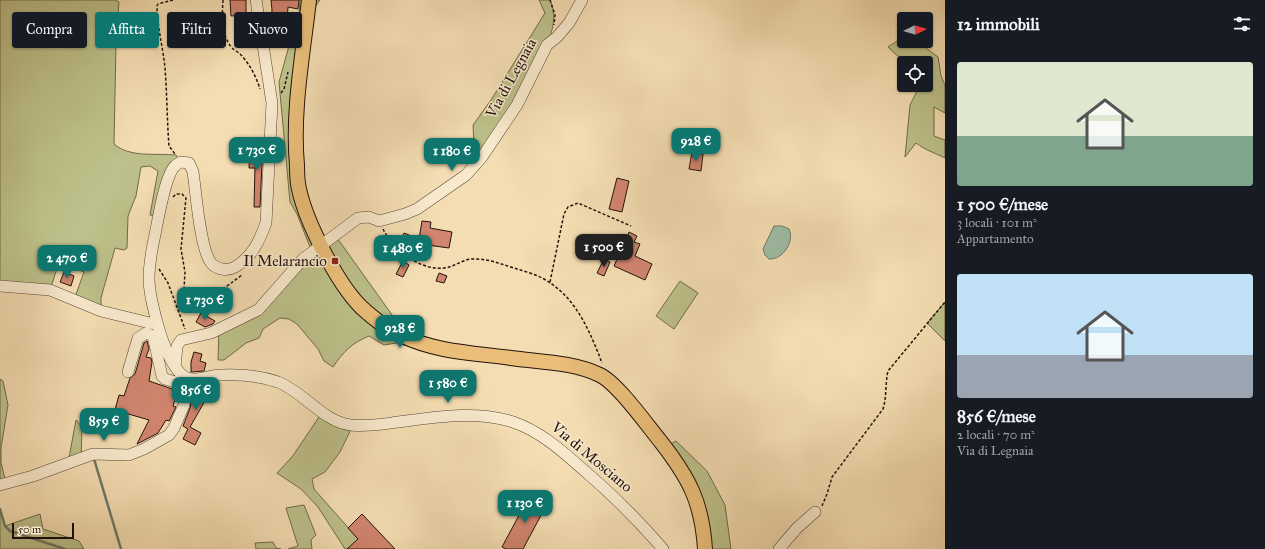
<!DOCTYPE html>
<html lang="it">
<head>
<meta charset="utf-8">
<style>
  body { margin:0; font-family:"IM FELL Great Primer",serif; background:#20242c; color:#f1f3f6; height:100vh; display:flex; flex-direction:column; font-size:15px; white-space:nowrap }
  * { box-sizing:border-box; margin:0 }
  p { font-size:13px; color:#9ea1a6 }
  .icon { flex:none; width:22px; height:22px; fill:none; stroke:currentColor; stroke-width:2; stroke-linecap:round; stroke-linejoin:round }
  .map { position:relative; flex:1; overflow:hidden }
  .panel { display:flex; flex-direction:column; background:#171b24; width:320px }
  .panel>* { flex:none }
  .banner { position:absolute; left:12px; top:12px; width:380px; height:36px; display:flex; gap:8px }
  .needle { width:26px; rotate:85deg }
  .tools { position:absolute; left:897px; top:12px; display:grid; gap:8px }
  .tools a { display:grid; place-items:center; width:36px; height:36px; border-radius:4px; background:#171b24; box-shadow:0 1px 3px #0004; font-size:20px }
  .scale { position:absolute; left:12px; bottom:10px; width:62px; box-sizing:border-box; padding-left:4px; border:2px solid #21130b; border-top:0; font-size:11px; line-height:14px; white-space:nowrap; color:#21130b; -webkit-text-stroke:3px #f8e9cd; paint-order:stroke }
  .price { position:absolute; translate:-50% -34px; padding:0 9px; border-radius:8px; background:#0f766e; color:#fff; font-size:13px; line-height:26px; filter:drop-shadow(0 1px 2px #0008) }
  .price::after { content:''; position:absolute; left:50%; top:24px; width:12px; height:9px; margin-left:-6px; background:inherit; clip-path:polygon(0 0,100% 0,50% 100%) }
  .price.on { background:#222; color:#fff }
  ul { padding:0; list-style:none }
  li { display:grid; align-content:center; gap:8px; height:212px; padding:0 12px }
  li span { display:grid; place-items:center; height:124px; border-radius:4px; color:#555 }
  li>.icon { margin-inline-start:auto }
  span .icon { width:72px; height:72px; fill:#fffc; stroke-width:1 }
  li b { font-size:17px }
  h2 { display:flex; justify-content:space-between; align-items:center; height:48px; padding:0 12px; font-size:17px }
  .chip { padding:0 14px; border-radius:4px; background:#171b24; box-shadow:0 1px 3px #0004; font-size:14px; line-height:36px }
  .chip.on { background:#0f766e; color:#fff }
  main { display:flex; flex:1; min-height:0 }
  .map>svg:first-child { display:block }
  .green { fill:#bdc08a; stroke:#6f6a4a }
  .water { fill:#9ebda6; stroke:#6c7968 }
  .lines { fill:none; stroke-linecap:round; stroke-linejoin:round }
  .stream { stroke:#6c7968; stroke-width:2.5 }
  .building { fill:#d2856f; stroke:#21130b }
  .minor-casing { stroke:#564635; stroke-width:12 }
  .major-casing { stroke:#21130b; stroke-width:16 }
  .path { stroke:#21130b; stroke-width:1.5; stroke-dasharray:3 2; stroke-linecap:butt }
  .minor { stroke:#f8e9cd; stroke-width:11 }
  .major { stroke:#eabe79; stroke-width:14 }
  .poi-dot { fill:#8f2418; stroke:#f8e9cd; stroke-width:1.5 }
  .labels { text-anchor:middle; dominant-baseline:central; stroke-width:3; stroke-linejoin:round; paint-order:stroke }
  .street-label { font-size:15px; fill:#21130b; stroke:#f8e9cd }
  .poi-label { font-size:15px; fill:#21130b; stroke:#f8e9cd; text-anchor:end }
</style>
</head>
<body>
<main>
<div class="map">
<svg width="945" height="549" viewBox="0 0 945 549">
  <rect width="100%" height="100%" fill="#f4ddb2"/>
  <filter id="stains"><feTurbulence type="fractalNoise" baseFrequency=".005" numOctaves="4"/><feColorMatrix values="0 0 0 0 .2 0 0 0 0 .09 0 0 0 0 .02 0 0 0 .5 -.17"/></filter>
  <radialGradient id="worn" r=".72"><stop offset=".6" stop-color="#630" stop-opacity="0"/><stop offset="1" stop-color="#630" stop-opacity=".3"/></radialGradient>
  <!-- green -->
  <path class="green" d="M0,0H115L119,2L116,43L114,144C130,158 156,153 176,155L181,162L175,166L159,216L150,215L158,171L150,166L141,167L136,196L128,216L127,248L124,250L115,248L101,298V311L74,300L84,272L59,262L50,290L0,286Z
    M300,0H320L307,18L295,148L321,245L335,235L395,319L393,331L412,340L408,346L396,343L384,345L369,336C352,343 343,352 333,367L324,361L318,349L297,324L289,319L280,318L263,329L259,338L246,343L224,360H218L219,330L258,310L312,252L297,214L290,202L279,82L292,35L298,28Z
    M539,0H550C557,16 553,29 547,45L477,163L474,146L473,125L491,100L545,13Z
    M903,37L904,41C919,41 927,49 938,57L941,76L945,85V113L934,107V136L945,140V158C935,153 925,150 916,143L905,157L910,105L917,91L915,85H926V63H905L888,47Z
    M680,281L698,293L674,329L656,316Z
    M945,302V341L927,323Z
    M0,379L3,381L8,405L1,448V462L6,484L0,485Z
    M321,414L353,425L340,452L325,472L312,479L314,489L367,549H345L318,507L301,489L277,473L292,457Z
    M76,420L82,427L81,459L68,463Z
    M676,441L707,471L725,505L731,549H705L699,506L665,447Z
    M304,505L316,535L311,540L312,549H288L298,546L286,508Z
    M0,509L5,526L40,514L43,529L79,541L84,549H0Z
    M273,542L276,548L281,549H256L255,543Z"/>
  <!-- water -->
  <path class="water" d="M774,226H782L789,229C795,241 783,260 769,259L765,255L763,249Z
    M588,237L604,244L600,251L585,245Z"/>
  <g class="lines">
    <!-- stream -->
    <path class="stream" d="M94,459L121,549
      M0,509L5,526L10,531L65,549"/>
  </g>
  <!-- building -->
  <path class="building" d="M230,0H246V15L231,16Z
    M271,0H299L298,9L288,7L286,35L270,34L272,10Z
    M256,142H263L260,207H254L255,168H249L250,151H255Z
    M692,152L703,154L701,171L689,169Z
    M617,178L629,181L622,212L609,209Z
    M422,221L431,222L430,228L452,232L449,248L427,245V248L409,245L407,252L397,248L404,233L419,239Z
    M629,232L637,236L634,242L640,244L635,256L652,264L645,280L614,266Z
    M604,259L610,262L604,276L597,273Z
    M403,261L409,265L403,277L396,274Z
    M64,272L74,276L71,286L60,282Z
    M439,273L447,276L444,283L436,281Z
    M201,313L215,321L213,324L205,327L196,322Z
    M147,341L149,349L146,357L151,358L152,362L149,381L178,391L173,406L176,407L169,421L166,420L158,433L137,444L149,420L115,410L119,395L124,396L130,378L135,374L144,343Z
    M194,352L202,354L200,361L206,363L204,371L191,372V362Z
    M211,383V398L206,399L190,427L201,433L195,445L183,439L188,429L183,426L190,408L194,386Z
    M532,491L539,495L536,501L546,506L523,549H506L502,547Z
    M362,514L395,549H347L358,539L348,528Z"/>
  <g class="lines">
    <defs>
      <path id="minor" d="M256,0L272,103L266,223C259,242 252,257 235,267C228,271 218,270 212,264C200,252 196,191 193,172L189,163L181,162C179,163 177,164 175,166C164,176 157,228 153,244C151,255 149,267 149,279C149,299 166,370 187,378C197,382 210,375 221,375C241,374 260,376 278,382C304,392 323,422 351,425C366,427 383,424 398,422C436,417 476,410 513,422C542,432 563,452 586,472C615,497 638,520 663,549
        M0,286L50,290L101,311L158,325
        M175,367L177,346L181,340L211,333L258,310L303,259L358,218L369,217L379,221L405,214L417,209L466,175L482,157L517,105L547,45L557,37L569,23L582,0
        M128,372L138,338L146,333L153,336L162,376L165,379L182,384L185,377
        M0,485L33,476L93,454L129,455L144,449L169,435L174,428L184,405L188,378
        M779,549L797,528L815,512"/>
      <path id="major" d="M309,0C303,54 292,111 297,165C297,173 297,181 299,189C306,222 337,283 361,307C373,318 388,330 403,336C436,352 475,353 511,358C540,362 573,362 600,375C618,384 647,425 661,442C689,478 702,502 705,549"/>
    </defs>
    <!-- minor casing -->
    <use href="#minor" class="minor-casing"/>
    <!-- major casing -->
    <use href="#major" class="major-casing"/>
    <!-- path -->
    <path class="path" d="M173,0L158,4L157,6C157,26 163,47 165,68C167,94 167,120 169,146L175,154
      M223,0C222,16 221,35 232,48C234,50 238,52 240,54C249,63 256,76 260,89
      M550,0L555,15L554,25
      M281,93L284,89L288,72
      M173,197L176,194H182L186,198L181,249L185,272L184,289L187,297L191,300C214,298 224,288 242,275
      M383,229C393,249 420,271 444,268C455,267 464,258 475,259C489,259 501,264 514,268C526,272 540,275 550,283C577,300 591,334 602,363
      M159,269L168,283L185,329
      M550,282L564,214L568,207L578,203L631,226
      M822,506L827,494L832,477L883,409C887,396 885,384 888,371L945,302"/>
    <!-- minor -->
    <use href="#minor" class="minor"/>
    <!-- major -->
    <use href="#major" class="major"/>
  </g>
  <!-- markers -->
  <rect class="poi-dot" x="331" y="257" width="8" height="8" rx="2"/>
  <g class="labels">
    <!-- street labels -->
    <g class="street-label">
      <text transform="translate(511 78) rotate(-61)">Via di Legnaia</text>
      <text transform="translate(592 457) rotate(40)">Via di Mosciano</text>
    </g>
    <!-- poi labels -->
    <g class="poi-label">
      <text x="327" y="261">Il Melarancio</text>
    </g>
  </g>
  <rect width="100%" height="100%" filter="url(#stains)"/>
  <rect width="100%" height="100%" fill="url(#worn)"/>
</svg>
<div class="tools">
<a><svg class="needle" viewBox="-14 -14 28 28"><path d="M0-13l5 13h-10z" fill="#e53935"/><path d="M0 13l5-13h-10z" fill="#9ea1a6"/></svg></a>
<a><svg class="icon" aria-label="locate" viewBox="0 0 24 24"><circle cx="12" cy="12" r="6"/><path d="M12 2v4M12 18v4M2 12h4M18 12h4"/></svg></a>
</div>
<div class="scale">50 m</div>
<b class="price" style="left:696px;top:162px">928 €</b>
<b class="price" style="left:257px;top:171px">1 730 €</b>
<b class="price" style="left:452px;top:172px">1 180 €</b>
<b class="price on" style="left:604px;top:268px">1 500 €</b>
<b class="price" style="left:403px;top:269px">1 480 €</b>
<b class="price" style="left:67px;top:279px">2 470 €</b>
<b class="price" style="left:205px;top:321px">1 730 €</b>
<b class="price" style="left:400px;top:349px">928 €</b>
<b class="price" style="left:448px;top:404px">1 580 €</b>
<b class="price" style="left:196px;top:411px">856 €</b>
<b class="price" style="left:104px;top:442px">859 €</b>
<b class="price" style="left:525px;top:524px">1 130 €</b>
<div class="banner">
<a class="chip">Compra</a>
<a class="chip on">Affitta</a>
<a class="chip">Filtri</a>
<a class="chip">Nuovo</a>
</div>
</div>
<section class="panel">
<h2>12 immobili<svg class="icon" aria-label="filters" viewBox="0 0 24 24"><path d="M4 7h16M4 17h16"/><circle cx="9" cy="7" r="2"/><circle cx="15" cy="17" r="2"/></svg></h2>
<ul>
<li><span style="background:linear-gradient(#dfe7d0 60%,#7fa58c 0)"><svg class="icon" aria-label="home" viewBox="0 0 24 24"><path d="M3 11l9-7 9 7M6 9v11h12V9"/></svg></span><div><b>1 500 €/mese</b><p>3 locali · 101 m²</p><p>Appartamento</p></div></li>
<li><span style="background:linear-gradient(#bfe0f5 65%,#9aa5b1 0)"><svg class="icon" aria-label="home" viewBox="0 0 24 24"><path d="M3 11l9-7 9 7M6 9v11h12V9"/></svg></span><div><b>856 €/mese</b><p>2 locali · 70 m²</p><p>Via di Legnaia</p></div></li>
</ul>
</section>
</main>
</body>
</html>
